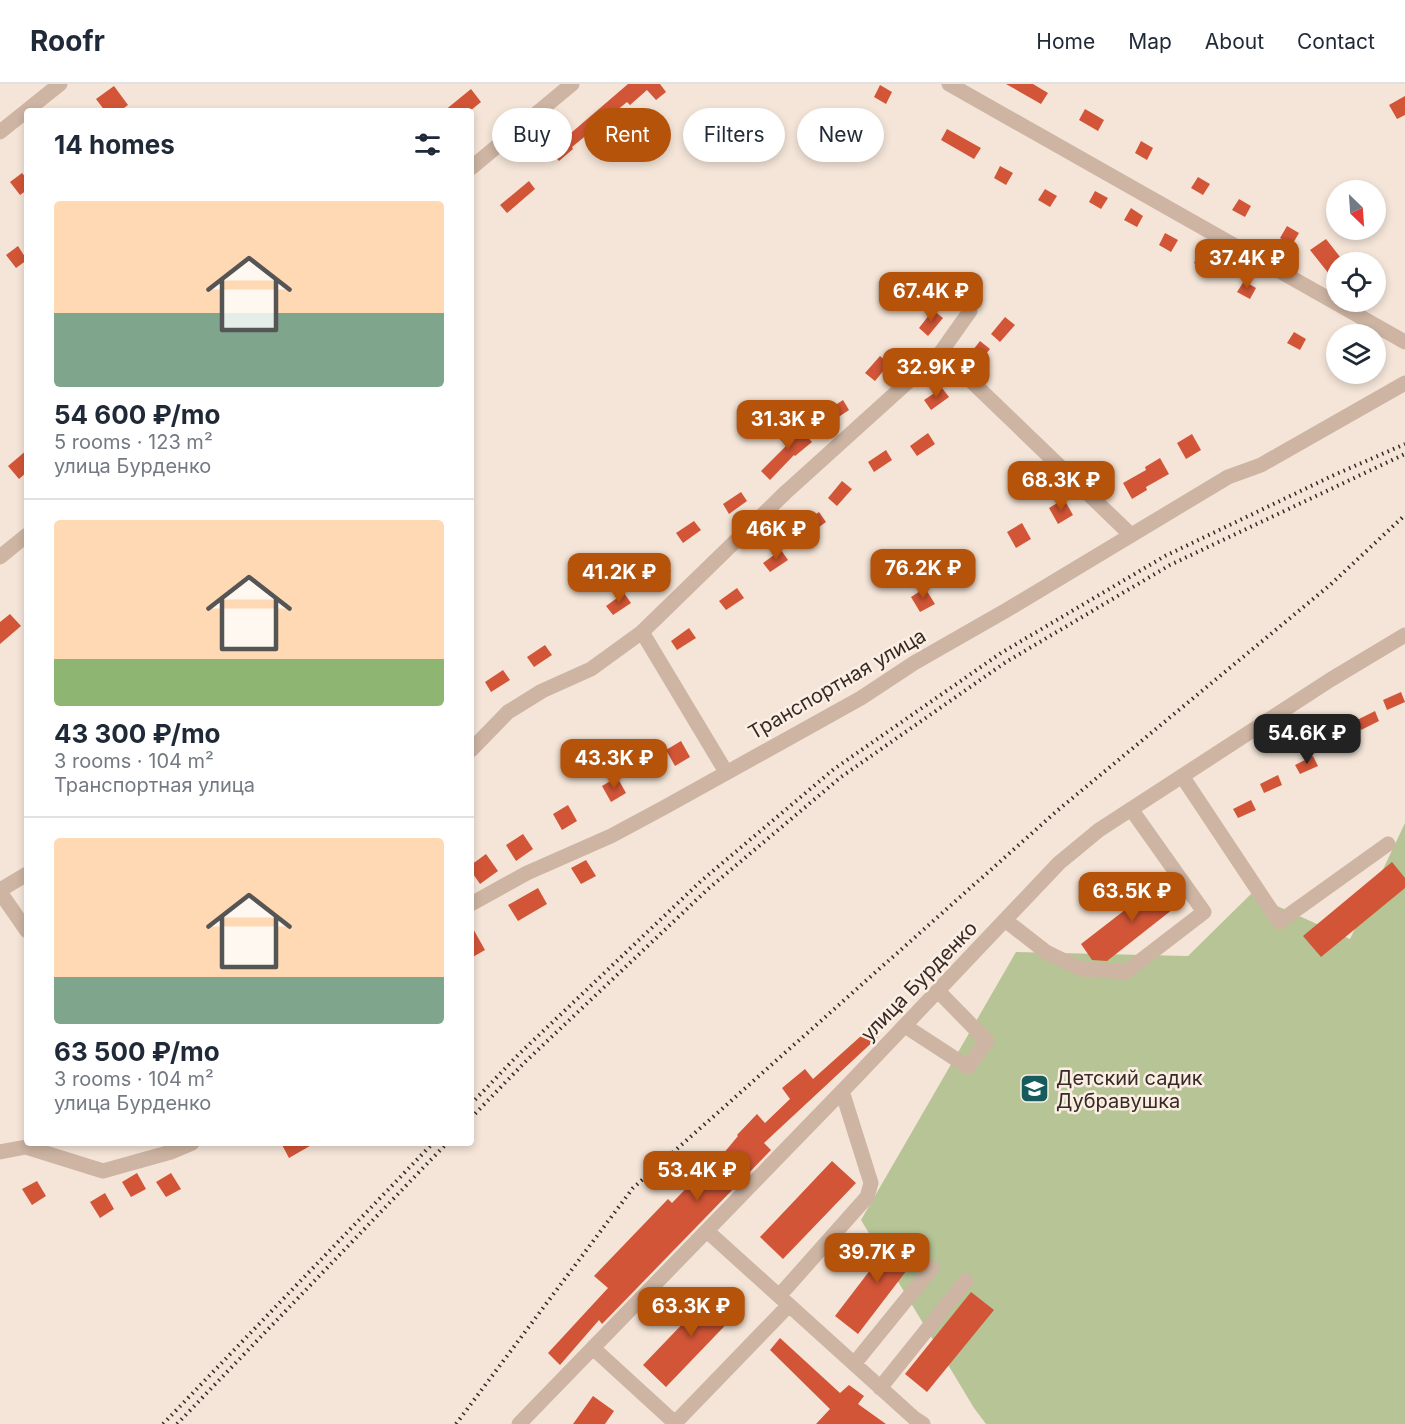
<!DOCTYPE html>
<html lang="en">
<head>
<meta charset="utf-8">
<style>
  body { margin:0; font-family:Inter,sans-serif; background:#f6f6f7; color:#1f2937; height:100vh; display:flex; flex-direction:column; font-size:22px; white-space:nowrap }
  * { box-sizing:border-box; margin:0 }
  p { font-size:20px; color:#747a83 }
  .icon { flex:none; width:33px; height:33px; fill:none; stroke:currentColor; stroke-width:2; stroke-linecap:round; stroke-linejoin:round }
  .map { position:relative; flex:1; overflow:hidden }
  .details { position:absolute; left:24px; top:24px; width:450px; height:1038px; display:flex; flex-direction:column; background:#fff; border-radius:6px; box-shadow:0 3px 9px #0003 }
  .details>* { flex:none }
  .guide { position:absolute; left:492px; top:24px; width:570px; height:54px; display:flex; gap:12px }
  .needle { width:39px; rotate:155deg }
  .fabs { position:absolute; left:1326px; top:96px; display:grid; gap:12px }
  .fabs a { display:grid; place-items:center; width:60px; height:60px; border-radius:50%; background:#fff; box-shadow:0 3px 9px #0003; font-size:30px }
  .price { position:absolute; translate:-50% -51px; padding:0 14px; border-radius:12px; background:#b45309; color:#fff; font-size:20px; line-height:39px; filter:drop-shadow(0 2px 3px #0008) }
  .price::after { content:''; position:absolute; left:50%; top:36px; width:18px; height:14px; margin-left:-9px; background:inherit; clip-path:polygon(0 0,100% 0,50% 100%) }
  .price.on { background:#222; color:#fff }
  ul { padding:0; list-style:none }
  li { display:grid; align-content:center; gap:12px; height:318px; padding:0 30px }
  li+li { border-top:2px solid #e0e1e3 }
  li span { display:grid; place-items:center; height:186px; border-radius:6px; color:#555 }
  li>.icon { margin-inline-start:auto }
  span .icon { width:108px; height:108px; fill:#fffc; stroke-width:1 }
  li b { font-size:26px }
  h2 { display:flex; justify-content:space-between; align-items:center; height:72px; padding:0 30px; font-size:26px }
  .tag { padding:0 21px; border-radius:27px; background:#fff; box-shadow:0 3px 9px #0003; font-size:21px; line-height:54px }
  .tag.on { background:#b45309; color:#fff }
  header { display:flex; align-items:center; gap:36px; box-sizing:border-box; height:84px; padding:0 30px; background:#fff; border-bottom:2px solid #e0e1e3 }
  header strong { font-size:28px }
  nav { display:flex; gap:33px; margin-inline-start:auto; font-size:21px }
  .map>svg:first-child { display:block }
  .green { fill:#b7c496 }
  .building { fill:#d25537 }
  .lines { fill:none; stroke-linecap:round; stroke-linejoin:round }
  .minor { stroke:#cdb4a3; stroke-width:15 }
  .rail { stroke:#372a26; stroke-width:4; stroke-dasharray:1.5 4.5; stroke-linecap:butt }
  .labels { text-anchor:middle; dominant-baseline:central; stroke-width:5; stroke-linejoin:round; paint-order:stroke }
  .street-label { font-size:20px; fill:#372a26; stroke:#fbefe4 }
  .poi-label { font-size:20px; fill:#372a26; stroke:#fbefe4; text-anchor:start }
</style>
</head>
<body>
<header>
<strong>Roofr</strong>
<nav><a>Home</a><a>Map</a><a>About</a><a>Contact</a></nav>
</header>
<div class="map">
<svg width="1405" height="1340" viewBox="0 0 1405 1340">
  <rect width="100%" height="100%" fill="#f4e5d8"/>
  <!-- green -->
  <path class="green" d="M1405,739V1340H986L974,1324L861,1136L1016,868L1188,872L1251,810L1350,855Z"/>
  <!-- building -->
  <path class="building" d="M628,0H660L666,8L656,16L647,6L630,21L627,18L572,63L573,65L559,77L550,67Z
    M1006,0H1033L1048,9L1041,20Z
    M880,1L892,8L886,20L874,13Z
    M114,2L128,21L120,27H105L96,15Z
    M471,5L481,18L470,27H444Z
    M1405,12V31L1397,35L1389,21Z
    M1085,25L1104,36L1098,47L1079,36Z
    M947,45L981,64L974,75L941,56Z
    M1141,57L1153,64L1147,76L1135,69Z
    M1000,82L1013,89L1006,101L994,94Z
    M22,89L27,95V106L20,111L10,98Z
    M1198,93L1210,100L1203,111L1191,104Z
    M529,97L535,105L507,129L500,121Z
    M1045,105L1057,112L1050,123L1038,116Z
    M1095,107L1108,114L1101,125L1089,118Z
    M1239,115L1251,122L1245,133L1232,126Z
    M1131,124L1143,132L1137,143L1124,136Z
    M1287,142L1299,149L1292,161L1280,154Z
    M1165,149L1178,156L1171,168L1159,161Z
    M1326,155L1344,178H1336V184L1329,190L1310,166Z
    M18,162L27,176L16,184L6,171Z
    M1200,167L1224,181L1218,192L1194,179Z
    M1244,197L1256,204L1250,215L1237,208Z
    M933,226L943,234L928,252L919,244Z
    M1005,233L1015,241L1000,258L991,250Z
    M1294,248L1306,255L1300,266L1287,259Z
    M980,257L990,265L975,283L966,275Z
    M880,272L889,280L875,297L865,289Z
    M942,304L949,313L931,326L924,316Z
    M843,316L849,326L831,338L825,328Z
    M796,340L812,358L795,372L794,371L770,396L761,387L786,362L780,355Z
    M928,349L935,360L917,372L910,362Z
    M1192,350L1201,366L1186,375L1177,359Z
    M27,366V388L19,395L8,382Z
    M886,366L892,376L874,388L868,378Z
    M1160,374L1169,390L1146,403L1147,406L1132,415L1123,399L1146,386L1145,383Z
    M842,397L852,405L837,422L828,414Z
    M741,408L747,417L729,430L723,420Z
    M1064,415L1073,431L1058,440L1049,424Z
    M819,428L826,438L808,451L801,441Z
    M694,437L701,446L683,459L676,449Z
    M1022,439L1031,455L1016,464L1007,448Z
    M781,466L788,476L770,488L763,479Z
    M664,477L671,487L653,499L646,489Z
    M737,504L744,514L726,526L719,517Z
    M925,504L935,520L920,528L911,513Z
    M624,509L631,519L613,531L606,522Z
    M10,530L21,542L0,560V538Z
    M689,544L696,554L677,566L671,557Z
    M545,561L552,571L534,583L527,573Z
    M503,586L510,596L491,608L485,598Z
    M1401,608L1405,618L1387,626L1383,616Z
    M1375,627L1379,637L1361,646L1357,636Z
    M1344,651L1349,661L1331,669L1326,659Z
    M681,657L690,673L675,682L666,666Z
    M1313,672L1318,682L1300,690L1295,681Z
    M1278,691L1282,701L1264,709L1260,700Z
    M617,693L626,709L611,718L602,702Z
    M1251,716L1256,726L1238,734L1233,725Z
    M568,721L577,737L562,746L553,730Z
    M523,750L533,765L516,777L506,761Z
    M486,770L498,787L480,800L471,787V781Z
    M586,776L596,792L581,800L571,784Z
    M1392,778L1405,794V804L1321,873L1303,852Z
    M1165,795L1182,818L1107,877L1092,876L1081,860Z
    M538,804L547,820L518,837L508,821Z
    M471,841L485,866L471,874Z
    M871,943L879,952L764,1059L771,1066L604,1238L602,1240L599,1236L560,1281L548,1269L608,1204L594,1192L668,1115L672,1119L700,1090L703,1094L738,1052L737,1051L757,1030L765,1039L790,1015L782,1004L805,985L813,995Z
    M281,1059H315L289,1074Z
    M832,1077L856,1099L783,1175L760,1153Z
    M137,1089L146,1105L131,1113L122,1098Z
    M171,1089L181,1105L166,1113L156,1098Z
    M37,1097L46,1112L32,1121L22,1105Z
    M105,1109L114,1125L100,1134L90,1118Z
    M897,1151L920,1169L858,1250L835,1232Z
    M716,1205L739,1227L666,1303L643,1281Z
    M971,1208L994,1226L927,1308L905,1290Z
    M780,1254L840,1309L849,1301L864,1312L858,1320L886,1340H816L830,1325L770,1266Z
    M593,1312L614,1327L605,1340H573Z"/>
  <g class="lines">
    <!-- minor -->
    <path class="minor" d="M949,0L1405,258
      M0,48L60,0
      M471,84L572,0
      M941,268L1131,451
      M0,473L27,451
      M642,548L726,688
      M471,666L508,628L542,607L591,585L642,548L785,409L941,268L970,227
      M1182,692L1279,838L1388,760
      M0,806L27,790
      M0,808L27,847
      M471,820L527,789L611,752L665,723L861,614L914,579L1005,527L1228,393L1261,381L1405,299
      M1005,836L1046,868L1081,885L1126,888L1204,828L1131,725
      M905,942L968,983L987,957L938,907
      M0,1068L26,1063L103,1087L171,1068L192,1059
      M707,1147L914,1334L923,1340
      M779,1212L867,1113L871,1099L842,1007
      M593,1264L675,1339
      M854,1280L932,1184
      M880,1304L966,1197
      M519,1340L853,996L1059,779L1099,746L1330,596L1405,551
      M674,1340L789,1221"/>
    <!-- rail -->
    <path class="rail" d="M471,1020L518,971L701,797L834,685L1001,569L1165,472L1334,391L1405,360
      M471,1034L525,978L708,805L841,693L1006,578L1170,481L1405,370
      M163,1340L433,1059
      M177,1340L447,1059
      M456,1340L633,1104L1058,726L1330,501L1405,431"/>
  </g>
  <!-- icons -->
  <defs>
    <symbol id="school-square" viewBox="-11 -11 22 22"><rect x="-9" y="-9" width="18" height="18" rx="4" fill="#175c5c" stroke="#fbefe4"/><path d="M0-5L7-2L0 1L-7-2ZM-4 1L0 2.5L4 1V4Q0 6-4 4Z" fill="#fff"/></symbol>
  </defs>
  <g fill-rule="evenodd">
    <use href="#school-square" x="1018" y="988" width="33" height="33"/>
  </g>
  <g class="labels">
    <!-- street labels -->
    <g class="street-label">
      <text transform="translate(837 600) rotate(-30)">Транспортная улица</text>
      <text transform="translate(919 897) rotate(-46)">улица Бурденко</text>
    </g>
    <!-- poi labels -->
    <g class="poi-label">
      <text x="1056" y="994">Детский садик<tspan x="1056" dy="23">Дубравушка</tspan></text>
    </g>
  </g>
</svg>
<div class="fabs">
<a><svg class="needle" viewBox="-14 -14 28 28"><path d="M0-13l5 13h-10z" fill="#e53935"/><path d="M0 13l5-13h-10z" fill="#747a83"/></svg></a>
<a><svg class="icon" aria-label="locate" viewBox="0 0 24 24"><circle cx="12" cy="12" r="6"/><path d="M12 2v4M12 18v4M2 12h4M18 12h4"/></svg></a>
<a><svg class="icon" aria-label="layers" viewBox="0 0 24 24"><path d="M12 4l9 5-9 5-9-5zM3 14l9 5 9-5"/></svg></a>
</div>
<b class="price" style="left:1247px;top:206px">37.4K ₽</b>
<b class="price" style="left:931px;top:239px">67.4K ₽</b>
<b class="price" style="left:936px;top:315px">32.9K ₽</b>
<b class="price" style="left:788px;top:367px">31.3K ₽</b>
<b class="price" style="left:1061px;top:428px">68.3K ₽</b>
<b class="price" style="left:776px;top:477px">46K ₽</b>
<b class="price" style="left:923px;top:516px">76.2K ₽</b>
<b class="price" style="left:619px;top:520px">41.2K ₽</b>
<b class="price on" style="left:1307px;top:681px">54.6K ₽</b>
<b class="price" style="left:614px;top:706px">43.3K ₽</b>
<b class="price" style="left:1132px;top:839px">63.5K ₽</b>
<b class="price" style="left:697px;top:1118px">53.4K ₽</b>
<b class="price" style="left:877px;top:1200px">39.7K ₽</b>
<b class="price" style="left:691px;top:1254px">63.3K ₽</b>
<div class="guide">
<a class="tag">Buy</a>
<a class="tag on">Rent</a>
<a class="tag">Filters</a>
<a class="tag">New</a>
</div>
<section class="details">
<h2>14 homes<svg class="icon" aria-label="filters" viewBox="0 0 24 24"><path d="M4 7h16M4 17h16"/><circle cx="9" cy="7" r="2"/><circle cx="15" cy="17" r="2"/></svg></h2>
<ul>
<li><span style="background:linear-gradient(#ffd9b3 60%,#7fa58c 0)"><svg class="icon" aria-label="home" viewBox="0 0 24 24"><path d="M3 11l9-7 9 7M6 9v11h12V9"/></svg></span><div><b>54 600 ₽/mo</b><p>5 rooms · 123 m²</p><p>улица Бурденко</p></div></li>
<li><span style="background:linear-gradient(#ffd9b3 75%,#8fb573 0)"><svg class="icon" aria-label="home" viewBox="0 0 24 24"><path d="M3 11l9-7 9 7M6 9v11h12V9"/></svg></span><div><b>43 300 ₽/mo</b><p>3 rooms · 104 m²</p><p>Транспортная улица</p></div></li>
<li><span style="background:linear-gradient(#ffd9b3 75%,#7fa58c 0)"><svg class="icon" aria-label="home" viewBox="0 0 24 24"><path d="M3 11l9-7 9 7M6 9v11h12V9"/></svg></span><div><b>63 500 ₽/mo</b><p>3 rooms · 104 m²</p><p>улица Бурденко</p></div></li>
</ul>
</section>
</div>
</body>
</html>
